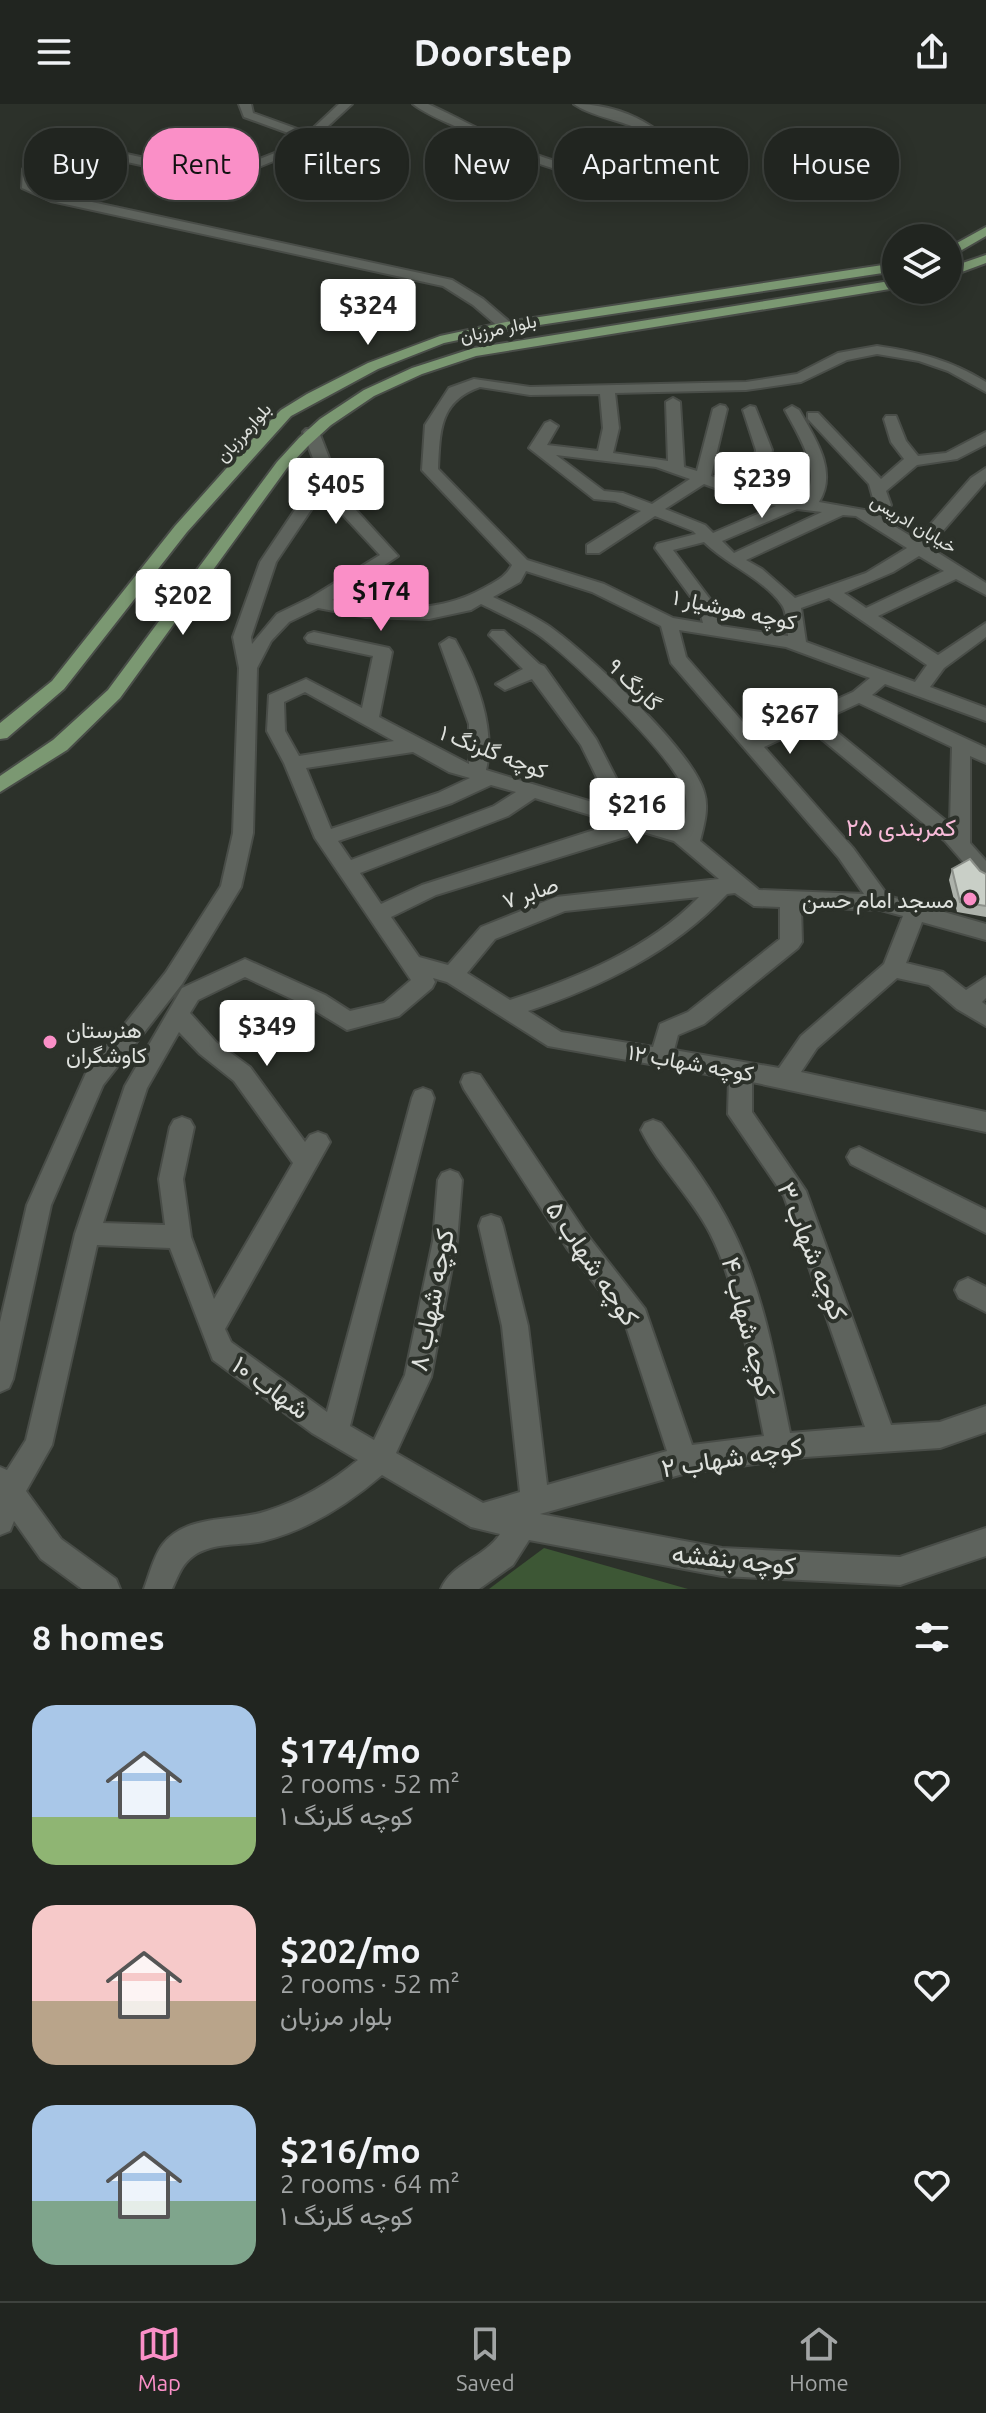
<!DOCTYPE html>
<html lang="en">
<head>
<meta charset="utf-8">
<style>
  body { margin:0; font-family:Ubuntu,Vazirmatn,sans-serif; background:#292d29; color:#f1f3f6; height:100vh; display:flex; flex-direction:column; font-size:30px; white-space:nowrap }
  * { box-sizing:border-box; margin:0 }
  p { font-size:26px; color:#a2a5a5 }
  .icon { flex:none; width:44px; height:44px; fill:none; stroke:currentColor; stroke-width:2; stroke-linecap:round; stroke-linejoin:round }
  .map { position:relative; height:1485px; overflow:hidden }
  .side { display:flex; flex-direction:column; background:#212520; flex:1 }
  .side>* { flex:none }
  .top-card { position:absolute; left:24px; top:24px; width:938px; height:72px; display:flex; gap:16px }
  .buttons { position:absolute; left:882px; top:120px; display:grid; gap:16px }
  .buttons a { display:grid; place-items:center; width:80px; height:80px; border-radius:50%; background:#212520; box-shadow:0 4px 20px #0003,0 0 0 2px #3e423e; font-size:40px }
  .price { position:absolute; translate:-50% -68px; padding:0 18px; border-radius:8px; background:#fff; color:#222; font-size:26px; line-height:52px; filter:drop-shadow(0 2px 4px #0008) }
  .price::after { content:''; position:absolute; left:50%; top:48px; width:24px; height:18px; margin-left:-12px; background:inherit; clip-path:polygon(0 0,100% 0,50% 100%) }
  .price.current { background:#fa8fc7; color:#111 }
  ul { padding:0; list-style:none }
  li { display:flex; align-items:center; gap:24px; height:200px; padding:0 32px }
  li span { display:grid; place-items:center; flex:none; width:224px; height:160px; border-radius:24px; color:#555 }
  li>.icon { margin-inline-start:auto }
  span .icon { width:96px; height:96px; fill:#fffc; stroke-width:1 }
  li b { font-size:34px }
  h2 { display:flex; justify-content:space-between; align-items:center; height:96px; padding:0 32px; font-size:34px }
  .chip { padding:0 28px; border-radius:32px; background:#212520; box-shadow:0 4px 20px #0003,0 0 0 2px #3e423e; font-size:28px; line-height:72px }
  .chip.current { background:#fa8fc7; color:#111 }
  header { display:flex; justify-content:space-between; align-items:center; height:104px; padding:0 32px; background:#212520; font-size:36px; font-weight:600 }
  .tabs { display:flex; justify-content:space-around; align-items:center; height:112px; border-top:2px solid #3e423e; background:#212520; font-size:22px; color:#a2a5a5 }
  .tabs a { display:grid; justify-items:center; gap:4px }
  .tabs .current { color:#fa8fc7 }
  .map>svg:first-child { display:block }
  .green { fill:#3d5735 }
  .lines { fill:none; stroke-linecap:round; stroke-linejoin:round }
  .minor-casing { stroke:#494d48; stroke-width:4 }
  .major-casing { stroke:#494d48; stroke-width:4 }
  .minor { fill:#5e635d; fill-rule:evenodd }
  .major { fill:#7b9872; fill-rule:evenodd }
  .wall { fill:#adb2ab }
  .building { fill:#c9cfc7; stroke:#8d918b; stroke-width:2 }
  .poi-dot { fill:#fa8fc7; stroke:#2c312a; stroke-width:3 }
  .labels { text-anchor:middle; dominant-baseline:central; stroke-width:8; stroke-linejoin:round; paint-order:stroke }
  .far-street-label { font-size:18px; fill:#dfe2de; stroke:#2c312a }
  .street-label { font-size:22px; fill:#dfe2de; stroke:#2c312a }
  .poi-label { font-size:22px; fill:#dfe2de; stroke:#2c312a; text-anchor:end }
  .neighbourhood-label { font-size:24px; fill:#f7bad8; stroke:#2c312a }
  .near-street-label { font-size:26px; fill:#dfe2de; stroke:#2c312a }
</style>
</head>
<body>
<header><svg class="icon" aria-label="menu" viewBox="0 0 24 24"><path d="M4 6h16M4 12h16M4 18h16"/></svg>Doorstep<svg class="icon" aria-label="share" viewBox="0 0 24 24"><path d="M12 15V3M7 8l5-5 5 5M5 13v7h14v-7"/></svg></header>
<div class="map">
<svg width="986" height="1485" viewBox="0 0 986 1485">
  <rect width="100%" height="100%" fill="#2c312a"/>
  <!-- green -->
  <path class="green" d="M544,1444L688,1485H489Z"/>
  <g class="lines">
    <defs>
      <path id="minor" d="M239,0H251L253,9L308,29L339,0H352L303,45L249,67L196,73L95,51L33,70L34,82L55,90L452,176L483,195L511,219V225H501L473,201L443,182L51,97L22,84L23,65L94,43L196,65L247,60L295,41L302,34L244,13Z
        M413,0H428C506,36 581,89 668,54C650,14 605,21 574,0C615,0 663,18 681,56C621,103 521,55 463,26C447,18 427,11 413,0Z
        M877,242C918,248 950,256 986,278V288L948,267L919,257L877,250L847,256L801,278L746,286L615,289L619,324L613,349L668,357L666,298L673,294L680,298L684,363L697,367L713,305L720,301L725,302L727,305L711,372L748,385L756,346L743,306L750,302L755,303L772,346L762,391L804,396C823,367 799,333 785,306L792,302L799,306C815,334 838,367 819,398L870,407L875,401L869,380L808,315V309H818L881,375L904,355L891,338L884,315L886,312H896L906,337L918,352L946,349L986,328V340L957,355L917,361L886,387L891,401L881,414L917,436L971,374L986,364V377L929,443L986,479V491L956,475L878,512L938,551L986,519V533L944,564L930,583L986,604V617L885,580L872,591L986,644V659L970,652V739L986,757V779L979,776L945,737L807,623L764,643L853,744L888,792L986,820V836L922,818L906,859L943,868L966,886L986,873V894L982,898L986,901V922L957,905L929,881L897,874L817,944L801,968L986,1008V1028L752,978V1008L806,1087L891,1321L940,1318L986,1302V1328L940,1344L805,1353L683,1370L540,1410L722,1444L900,1453L986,1424V1452L900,1481L722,1472L529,1436L513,1461L479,1485H441C451,1460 485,1453 500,1430L471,1423L382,1371C348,1400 308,1426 263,1437C241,1442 217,1438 196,1450C182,1459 179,1470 172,1485H144C149,1472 154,1451 163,1440C188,1409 235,1418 267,1407C301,1396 330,1379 358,1356L312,1329L213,1256L170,1144L97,1141L52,1341L26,1387L61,1435L116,1475L120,1485H82L41,1455L14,1417L10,1427L0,1431V1363L7,1366L26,1336L75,1130L125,982L182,884L245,855L325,891L350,907L384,899L411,876L315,734L284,659L267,627L269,591L306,575L362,604L373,552L308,538L305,534L308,530L314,528L389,544L392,548L379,613L469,660V620L440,540L449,534L455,536C476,573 496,623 486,666L612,704L581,641L532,575L505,586L496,580L523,565L489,531L492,527H504L539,560L544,562L596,635L635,711L683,725C686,712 689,697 683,683C668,647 574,557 540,532C522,519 501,510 481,500L471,506L429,515L366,513L318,504L289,518L271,537L257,564L253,729L241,783L182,880L103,981L51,1101L13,1275L9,1284L0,1288V1218L27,1101L86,969L166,868L221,782L233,729L239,564L233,533L260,458L319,370L303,328L306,325H316L319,328L344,393L398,452L332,496C385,506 436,511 484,484C496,477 506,473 512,461L422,366L425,321L449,284L474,275L530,283L746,278L797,270L838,249ZM480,283L530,291L600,290L603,324L598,347L547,341L558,322L550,317L545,319L529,344L594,395L615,397L641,407L587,441V449H599L655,412L693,427L696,430L657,440L655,444L699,504L703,519L673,514L604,480L527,456L438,365C440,327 439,297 480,283ZM556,351L656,363L690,375L652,400L623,389L604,387ZM704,380L756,399L776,402L713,429L705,421L665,405ZM325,385L331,398L380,451L310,494L277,510L252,540L251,533L276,458ZM797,405L822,408L734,449L722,437ZM843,411L856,412L907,444L866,469L795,494L762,465L746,456ZM704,438C727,461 763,474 782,501C787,508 787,523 788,532L721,522L716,503L673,446ZM919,452L944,467L866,504L844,489L893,468ZM526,467L592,488L661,522L671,559L839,754L864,790L759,786L700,737C704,721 709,704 704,688C692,646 590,552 553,525C535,512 514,503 493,493L520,478ZM829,494L927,561L915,578L806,538L801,504ZM679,526L786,543L870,574L853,588L755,632L686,553ZM305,588L394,637L299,652L285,627L284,598ZM859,599L952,643L950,720L822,616ZM413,648L449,668L470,674L438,689L331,725L306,664ZM491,681L516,688L494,702L351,756L338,737L452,699ZM535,694L616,719L422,781L381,800L360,769L508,712ZM633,725L674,737L719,775L556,793L481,823L448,861L419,853L391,813L436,791L628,732ZM735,789L754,802L780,803V835L688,908L660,920L653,943L561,928L528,907C603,882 672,848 727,790ZM699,793C649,845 577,874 510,896L467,869L495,835L565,807ZM801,803L881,806L903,812L884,860L801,932L779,964L674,946L678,931L704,920L798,844L802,838ZM245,873L309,903L347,926L399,912L432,884L435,878L433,874L447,878L548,942L729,974L728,1010L784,1092L865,1323L790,1329C776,1261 764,1190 733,1127C714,1088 688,1053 661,1019L653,1016L645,1019L641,1026C659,1063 691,1092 710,1129C741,1191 750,1265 764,1332L692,1341L645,1205L585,1128L480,971L472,969L464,971L461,978L464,985L567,1144L625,1219L667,1347L547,1381L528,1222L503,1122L500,1114L491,1111L482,1114L479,1122L502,1222L520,1388L483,1399L396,1349L431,1273L457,1137L462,1076L458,1069L450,1066L442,1069L438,1076L433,1137L405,1271L374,1336L350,1322L434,994L431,987L423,984L415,987L412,994L327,1308L231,1238L225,1225L330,1038L326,1031L318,1028L310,1031L305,1038L250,963L216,938L190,909L198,896ZM179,928L200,950L234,977L293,1059L214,1195L191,1133L183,1075L194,1023L190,1016L182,1013L174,1016L170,1023L159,1075L165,1121L103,1119L147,984Z
        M859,1043L986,1106V1129L851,1060L847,1053L851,1046Z
        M968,1174L986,1183V1208L959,1194L955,1186L959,1178Z"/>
      <path id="major" d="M986,123V132L948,154V144Z
        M986,151V159L948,173V164Z
        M896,159V167L506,226L444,239L378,265L291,312L187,428L64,585L7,634L0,635V619L52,577L175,422L258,329L281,306L307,290L368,259L440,232L506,218Z
        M896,176V184L476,252L422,270L374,292L331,321L309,341L287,364L120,594L67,646L0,688V672L53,636L108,586L277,358L299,334L320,315L364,286L412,264L474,244Z"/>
    </defs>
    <!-- minor casing -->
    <use href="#minor" class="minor-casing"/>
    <!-- major casing -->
    <use href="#major" class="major-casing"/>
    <!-- minor -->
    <use href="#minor" class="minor"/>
    <!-- major -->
    <use href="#major" class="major"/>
  </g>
  <!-- wall -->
  <path class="wall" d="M952,765L980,767L986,770V813L957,808L949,776Z"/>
  <!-- building -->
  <path class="building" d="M970,755L980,767L986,770V802L960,798L952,765Z"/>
  <!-- markers -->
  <g class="poi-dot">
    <circle cx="970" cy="795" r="8"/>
    <circle cx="50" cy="938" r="8"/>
  </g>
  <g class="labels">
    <!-- far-street labels -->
    <g class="far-street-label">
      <text transform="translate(498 224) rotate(-12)">بلوار مرزبان</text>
      <text transform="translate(243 328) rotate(-48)">بلوارمرزبان</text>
      <text transform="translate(914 419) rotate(31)">خیابان ادریس</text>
    </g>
    <!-- street labels -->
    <g class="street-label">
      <text transform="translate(735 505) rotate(12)">کوچه هوشیار ۱</text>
      <text transform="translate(635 580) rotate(44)">گارنگ ۹</text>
      <text transform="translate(494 647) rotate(21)">کوچه گلرنگ ۱</text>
      <text transform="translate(530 788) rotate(-19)">صابر ۷</text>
      <text transform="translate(691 958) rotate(10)">کوچه شهاب ۱۲</text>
    </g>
    <!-- poi labels -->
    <g class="poi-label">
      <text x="954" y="795">مسجد امام حسن</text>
      <text x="66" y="925" text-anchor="start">هنرستان<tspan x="66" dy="25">کاوشگران</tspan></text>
    </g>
    <!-- neighbourhood labels -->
    <g class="neighbourhood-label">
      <text x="901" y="723">کمربندی ۲۵</text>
    </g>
    <!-- near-street labels -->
    <g class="near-street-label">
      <text transform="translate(813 1147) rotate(68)">کوچه شهاب ۳</text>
      <text transform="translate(593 1159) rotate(56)">کوچه شهاب ۵</text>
      <text transform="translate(431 1196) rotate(-79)">کوچه شهاب ۸</text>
      <text transform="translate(749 1223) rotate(75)">کوچه شهاب ۴</text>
      <text transform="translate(271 1283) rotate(36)">شهاب ۱۰</text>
      <text transform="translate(732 1353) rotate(-9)">کوچه شهاب ۲</text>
      <text transform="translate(734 1455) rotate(6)">کوچه بنفشه</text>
    </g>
  </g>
</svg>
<div class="buttons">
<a><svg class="icon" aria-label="layers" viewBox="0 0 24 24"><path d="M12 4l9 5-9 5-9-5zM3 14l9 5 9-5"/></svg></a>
</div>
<b class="price" style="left:368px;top:243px">$324</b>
<b class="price" style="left:762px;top:416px">$239</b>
<b class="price" style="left:336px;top:422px">$405</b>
<b class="price current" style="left:381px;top:529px">$174</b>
<b class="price" style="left:183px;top:533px">$202</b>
<b class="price" style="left:790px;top:652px">$267</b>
<b class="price" style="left:637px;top:742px">$216</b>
<b class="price" style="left:267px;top:964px">$349</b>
<div class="top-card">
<a class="chip">Buy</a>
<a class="chip current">Rent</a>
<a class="chip">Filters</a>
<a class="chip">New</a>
<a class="chip">Apartment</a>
<a class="chip">House</a>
</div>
</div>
<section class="side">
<h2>8 homes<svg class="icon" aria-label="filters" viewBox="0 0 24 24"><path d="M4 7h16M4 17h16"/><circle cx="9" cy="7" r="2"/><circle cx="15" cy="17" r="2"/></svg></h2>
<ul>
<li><span style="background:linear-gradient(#a9c7e8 70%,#8fb573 0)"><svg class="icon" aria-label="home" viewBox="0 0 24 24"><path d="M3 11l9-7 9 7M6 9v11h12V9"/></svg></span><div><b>$174/mo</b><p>2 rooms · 52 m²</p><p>کوچه گلرنگ ۱</p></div><svg class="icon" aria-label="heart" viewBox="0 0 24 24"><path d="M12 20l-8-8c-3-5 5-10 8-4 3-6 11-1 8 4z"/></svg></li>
<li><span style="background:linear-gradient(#f6c9c9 60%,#b9a48a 0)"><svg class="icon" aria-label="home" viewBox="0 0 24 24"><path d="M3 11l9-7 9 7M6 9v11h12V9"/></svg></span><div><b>$202/mo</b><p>2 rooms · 52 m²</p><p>بلوار مرزبان</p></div><svg class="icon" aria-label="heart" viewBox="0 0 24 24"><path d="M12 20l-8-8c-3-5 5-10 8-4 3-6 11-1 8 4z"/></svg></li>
<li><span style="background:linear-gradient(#a9c7e8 60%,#7fa58c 0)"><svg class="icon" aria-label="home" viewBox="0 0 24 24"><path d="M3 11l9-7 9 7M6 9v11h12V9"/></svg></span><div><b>$216/mo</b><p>2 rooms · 64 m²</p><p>کوچه گلرنگ ۱</p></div><svg class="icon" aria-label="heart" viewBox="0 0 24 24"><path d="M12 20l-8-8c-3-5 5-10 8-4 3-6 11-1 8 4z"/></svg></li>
</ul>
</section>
<nav class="tabs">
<a class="current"><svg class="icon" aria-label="map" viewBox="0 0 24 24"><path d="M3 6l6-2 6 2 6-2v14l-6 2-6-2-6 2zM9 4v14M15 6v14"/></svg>Map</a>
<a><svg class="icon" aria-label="saved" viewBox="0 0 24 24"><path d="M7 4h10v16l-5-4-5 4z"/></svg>Saved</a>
<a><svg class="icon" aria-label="home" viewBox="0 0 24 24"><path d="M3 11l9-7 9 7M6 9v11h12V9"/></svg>Home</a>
</nav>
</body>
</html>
